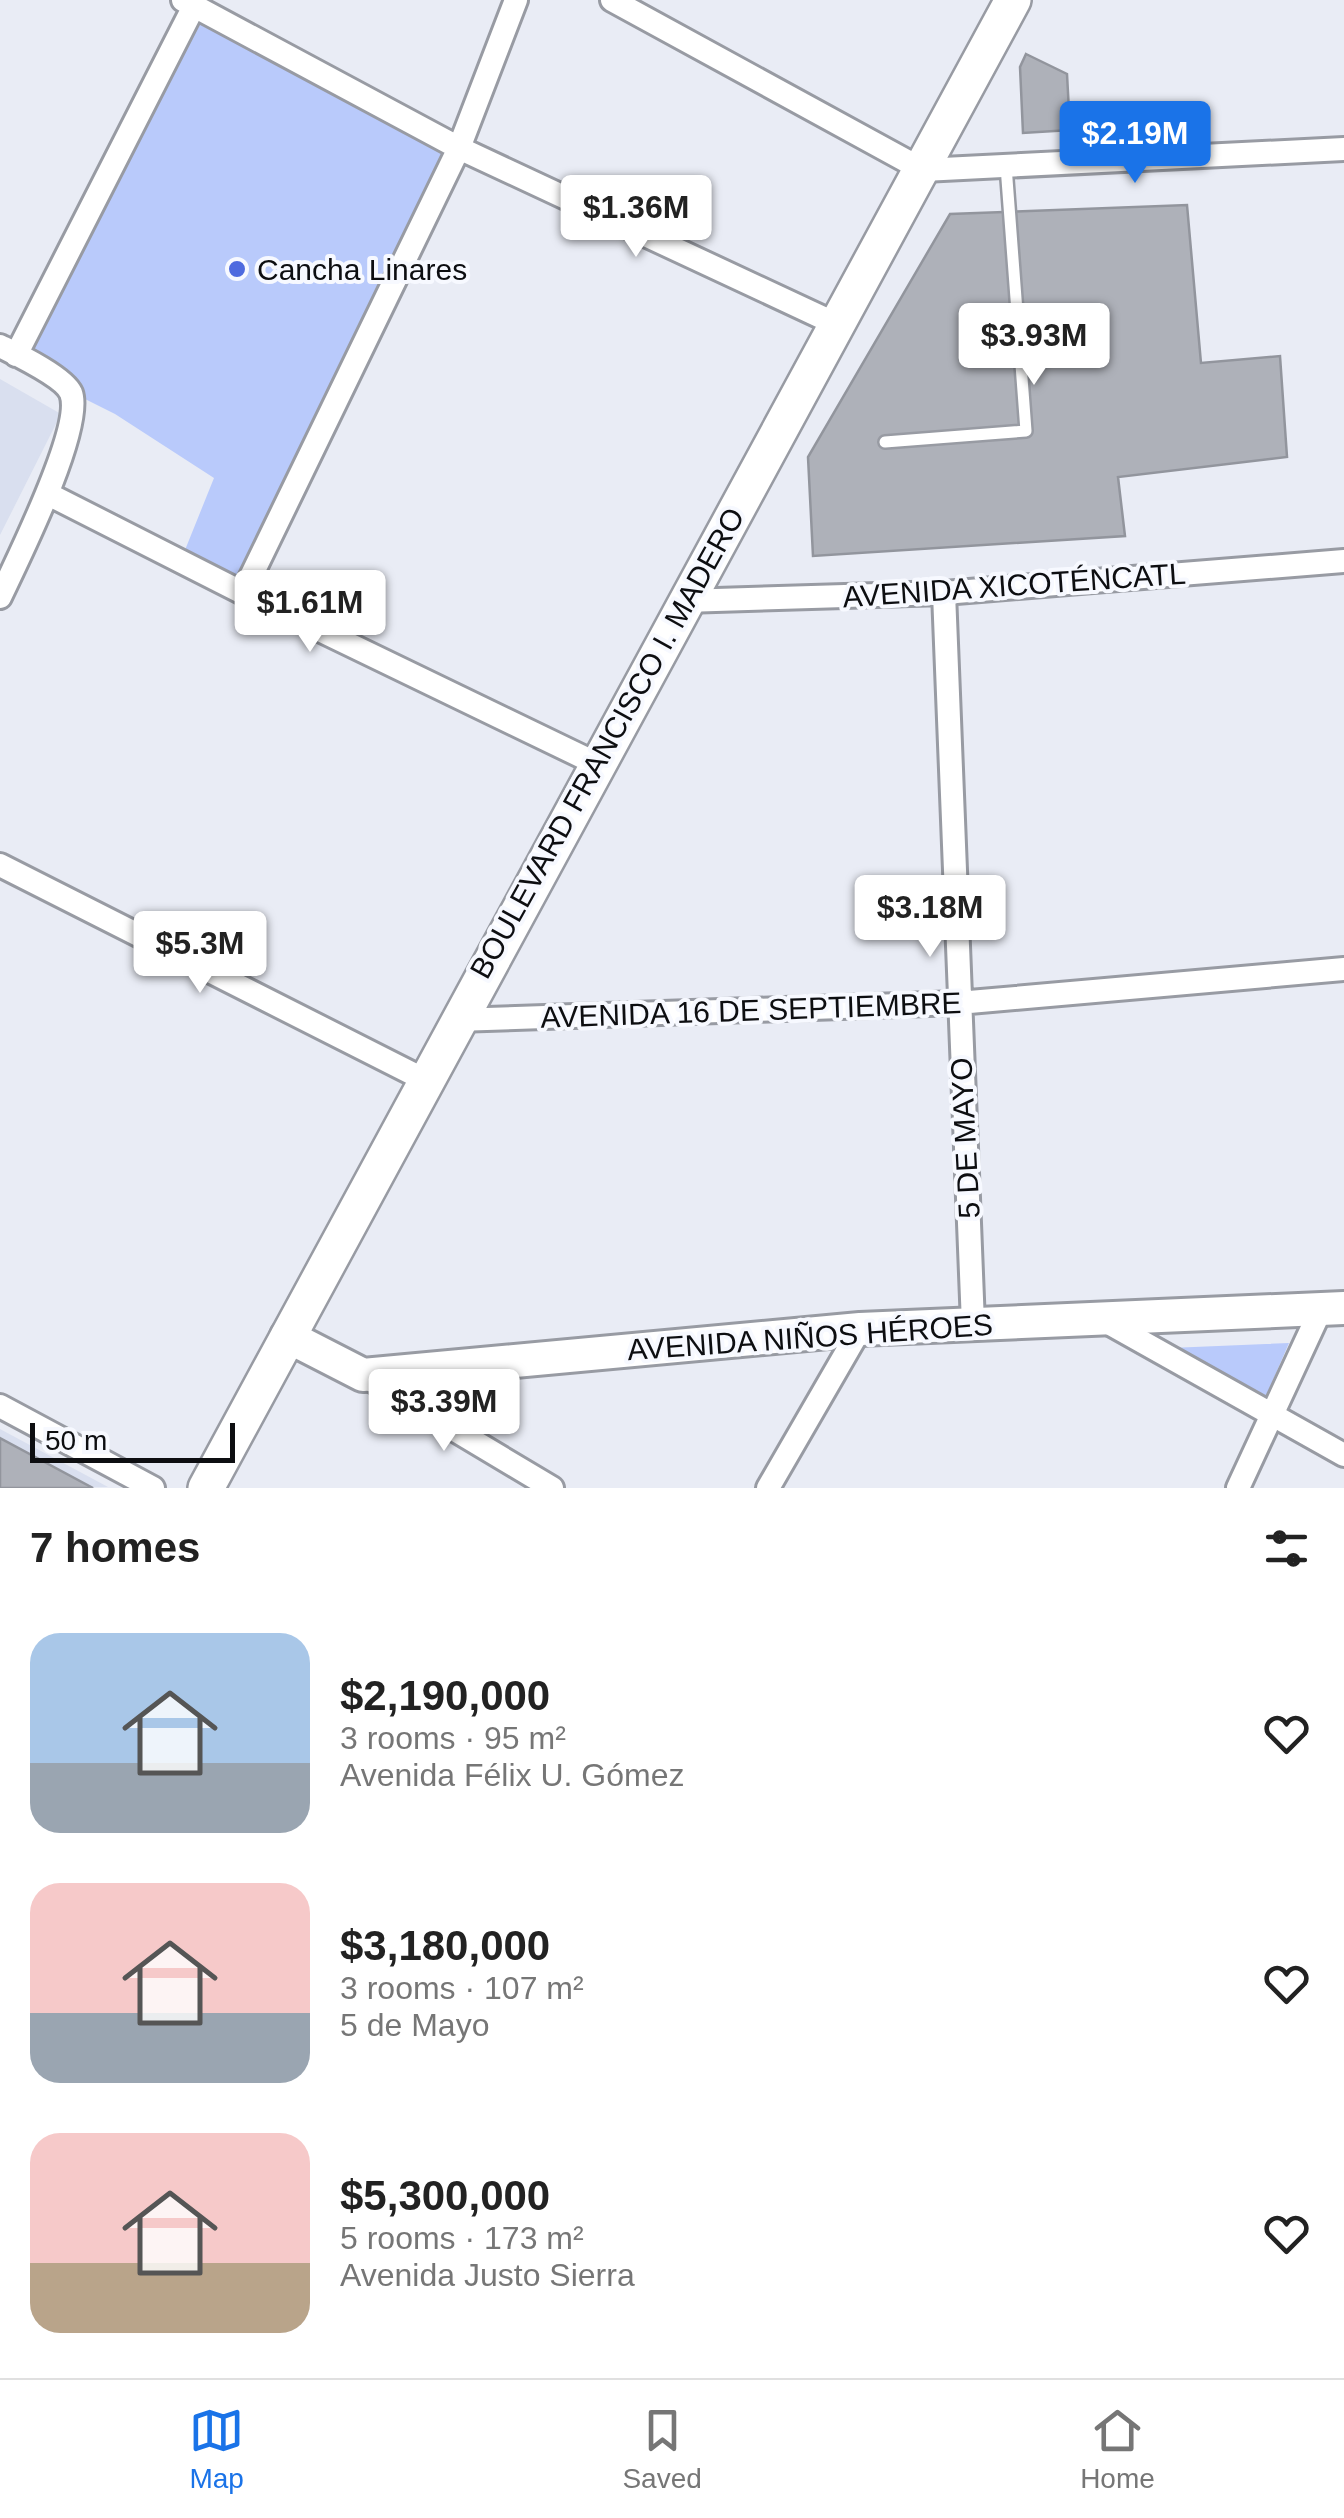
<!DOCTYPE html>
<html lang="en">
<head>
<meta charset="utf-8">
<style>
  body { margin:0; font-family:Helvetica,sans-serif; background:#f2f2f2; color:#222; height:100vh; display:flex; flex-direction:column; font-size:38px; white-space:nowrap }
  * { box-sizing:border-box; margin:0 }
  p { font-size:32px; color:#767676 }
  .icon { flex:none; width:55px; height:55px; fill:none; stroke:currentColor; stroke-width:2; stroke-linecap:round; stroke-linejoin:round }
  .map { position:relative; height:1488px; overflow:hidden }
  .drawer { display:flex; flex-direction:column; background:#fff; flex:1 }
  .drawer>* { flex:none }
  .scale { position:absolute; left:30px; bottom:25px; width:205px; box-sizing:border-box; padding-left:10px; border:5px solid #0d0e11; border-top:0; font-size:28px; line-height:35px; white-space:nowrap; color:#0d0e11; -webkit-text-stroke:8px #f7f9ff; paint-order:stroke }
  .price { position:absolute; translate:-50% -85px; padding:0 22px; border-radius:10px; background:#fff; color:#222; font-size:32px; line-height:65px; filter:drop-shadow(0 2px 5px #0008) }
  .price::after { content:''; position:absolute; left:50%; top:60px; width:30px; height:22px; margin-left:-15px; background:inherit; clip-path:polygon(0 0,100% 0,50% 100%) }
  .price.current { background:#1a73e8; color:#fff }
  ul { padding:0; list-style:none }
  li { display:flex; align-items:center; gap:30px; height:250px; padding:0 30px }
  li span { display:grid; place-items:center; flex:none; width:280px; height:200px; border-radius:30px; color:#555 }
  li>.icon { margin-inline-start:auto }
  span .icon { width:120px; height:120px; fill:#fffc; stroke-width:1 }
  li b { font-size:42px }
  h2 { display:flex; justify-content:space-between; align-items:center; height:120px; padding:0 30px; font-size:42px }
  .menu { display:flex; justify-content:space-around; align-items:center; height:140px; border-top:2px solid #e0e0e0; background:#fff; font-size:28px; color:#767676 }
  .menu a { display:grid; justify-items:center; gap:5px }
  .menu .current { color:#1a73e8 }
  .map>svg:first-child { display:block }
  .built { fill:#d9dfef }
  .green { fill:#b9cafb }
  .building { fill:#aeb1b9; stroke:#92959d; stroke-width:2.5 }
  .lines { fill:none; stroke-linecap:round; stroke-linejoin:round }
  .lane-casing { stroke:#989ba3; stroke-width:16 }
  .street-casing { stroke:#989ba3; stroke-width:28 }
  .secondary-casing { stroke:#989ba3; stroke-width:38 }
  .primary-casing { stroke:#989ba3; stroke-width:40 }
  .lane { stroke:#fff; stroke-width:11 }
  .street { stroke:#fff; stroke-width:22 }
  .secondary { stroke:#fff; stroke-width:32 }
  .primary { stroke:#fff; stroke-width:35 }
  .poi-dot { fill:#4e6adf; stroke:#f7f9ff; stroke-width:4 }
  .labels { text-anchor:middle; dominant-baseline:central; stroke-width:8; stroke-linejoin:round; paint-order:stroke }
  .poi-label { font-size:30px; fill:#0d0e11; stroke:#f7f9ff; text-anchor:start }
  .street-label { font-size:30px; fill:#0d0e11; stroke:#f7f9ff }
</style>
</head>
<body>
<div class="map">
<svg width="1344" height="1488" viewBox="0 0 1344 1488">
  <rect width="100%" height="100%" fill="#e9ecf5"/>
  <!-- built -->
  <path class="built" d="M0,379L61,414L0,535Z
    M0,1429L108,1487L0,1488Z"/>
  <!-- green -->
  <path class="green" d="M196,15L451,152L243,586L183,555L214,478L115,414L35,374L25,355Z
    M1289,1343L1264,1401L1170,1348Z"/>
  <!-- building -->
  <path class="building" d="M1026,54L1067,74L1070,130L1023,133L1020,67Z
    M1187,205L1201,363L1280,356L1287,457L1118,477L1125,536L813,556L808,457L950,214Z
    M0,1438L93,1488H0Z"/>
  <g class="lines">
    <defs>
      <path id="lane" d="M885,442L1026,431L1006,166"/>
      <path id="street" d="M183,0L459,148L836,324
        M612,0L923,170L1344,149
        M0,346C16,354 64,377 71,393C84,427 17,561 0,597
        M16,355L194,6
        M50,495L243,593L595,763
        M243,593L459,148L516,0
        M944,593L973,1324
        M684,601L944,593L1344,561
        M0,865L425,1080
        M456,1020L958,1003L1344,969
        M1105,1321L1344,1455
        M363,1375L552,1488
        M0,1406L153,1488
        M768,1488L860,1329
        M1238,1488L1321,1309"/>
      <path id="secondary" d="M287,1336L363,1375L860,1329L1344,1308"/>
      <path id="primary" d="M206,1488L1013,0"/>
    </defs>
    <!-- lane casing -->
    <use href="#lane" class="lane-casing"/>
    <!-- street casing -->
    <use href="#street" class="street-casing"/>
    <!-- secondary casing -->
    <use href="#secondary" class="secondary-casing"/>
    <!-- primary casing -->
    <use href="#primary" class="primary-casing"/>
    <!-- lane -->
    <use href="#lane" class="lane"/>
    <!-- street -->
    <use href="#street" class="street"/>
    <!-- secondary -->
    <use href="#secondary" class="secondary"/>
    <!-- primary -->
    <use href="#primary" class="primary"/>
  </g>
  <!-- markers -->
  <circle class="poi-dot" cx="237" cy="269" r="10"/>
  <g class="labels">
    <!-- poi labels -->
    <g class="poi-label">
      <text x="257" y="269">Cancha Linares</text>
    </g>
    <!-- street labels -->
    <g class="street-label">
      <text transform="translate(1014 585) rotate(-4)">AVENIDA XICOTÉNCATL</text>
      <text transform="translate(607 743) rotate(-61)">BOULEVARD FRANCISCO I. MADERO</text>
      <text transform="translate(751 1010) rotate(-2)">AVENIDA 16 DE SEPTIEMBRE</text>
      <text transform="translate(965 1138) rotate(-93)">5 DE MAYO</text>
      <text transform="translate(810 1337) rotate(-4)">AVENIDA NIÑOS HÉROES</text>
    </g>
  </g>
</svg>
<div class="scale">50 m</div>
<b class="price current" style="left:1135px;top:186px">$2.19M</b>
<b class="price" style="left:636px;top:260px">$1.36M</b>
<b class="price" style="left:1034px;top:388px">$3.93M</b>
<b class="price" style="left:310px;top:655px">$1.61M</b>
<b class="price" style="left:930px;top:960px">$3.18M</b>
<b class="price" style="left:200px;top:996px">$5.3M</b>
<b class="price" style="left:444px;top:1454px">$3.39M</b>
</div>
<section class="drawer">
<h2>7 homes<svg class="icon" aria-label="filters" viewBox="0 0 24 24"><path d="M4 7h16M4 17h16"/><circle cx="9" cy="7" r="2"/><circle cx="15" cy="17" r="2"/></svg></h2>
<ul>
<li><span style="background:linear-gradient(#a9c7e8 65%,#9aa5b1 0)"><svg class="icon" aria-label="home" viewBox="0 0 24 24"><path d="M3 11l9-7 9 7M6 9v11h12V9"/></svg></span><div><b>$2,190,000</b><p>3 rooms · 95 m²</p><p>Avenida Félix U. Gómez</p></div><svg class="icon" aria-label="heart" viewBox="0 0 24 24"><path d="M12 20l-8-8c-3-5 5-10 8-4 3-6 11-1 8 4z"/></svg></li>
<li><span style="background:linear-gradient(#f6c9c9 65%,#9aa5b1 0)"><svg class="icon" aria-label="home" viewBox="0 0 24 24"><path d="M3 11l9-7 9 7M6 9v11h12V9"/></svg></span><div><b>$3,180,000</b><p>3 rooms · 107 m²</p><p>5 de Mayo</p></div><svg class="icon" aria-label="heart" viewBox="0 0 24 24"><path d="M12 20l-8-8c-3-5 5-10 8-4 3-6 11-1 8 4z"/></svg></li>
<li><span style="background:linear-gradient(#f6c9c9 65%,#b9a48a 0)"><svg class="icon" aria-label="home" viewBox="0 0 24 24"><path d="M3 11l9-7 9 7M6 9v11h12V9"/></svg></span><div><b>$5,300,000</b><p>5 rooms · 173 m²</p><p>Avenida Justo Sierra</p></div><svg class="icon" aria-label="heart" viewBox="0 0 24 24"><path d="M12 20l-8-8c-3-5 5-10 8-4 3-6 11-1 8 4z"/></svg></li>
</ul>
</section>
<nav class="menu">
<a class="current"><svg class="icon" aria-label="map" viewBox="0 0 24 24"><path d="M3 6l6-2 6 2 6-2v14l-6 2-6-2-6 2zM9 4v14M15 6v14"/></svg>Map</a>
<a><svg class="icon" aria-label="saved" viewBox="0 0 24 24"><path d="M7 4h10v16l-5-4-5 4z"/></svg>Saved</a>
<a><svg class="icon" aria-label="home" viewBox="0 0 24 24"><path d="M3 11l9-7 9 7M6 9v11h12V9"/></svg>Home</a>
</nav>
</body>
</html>
